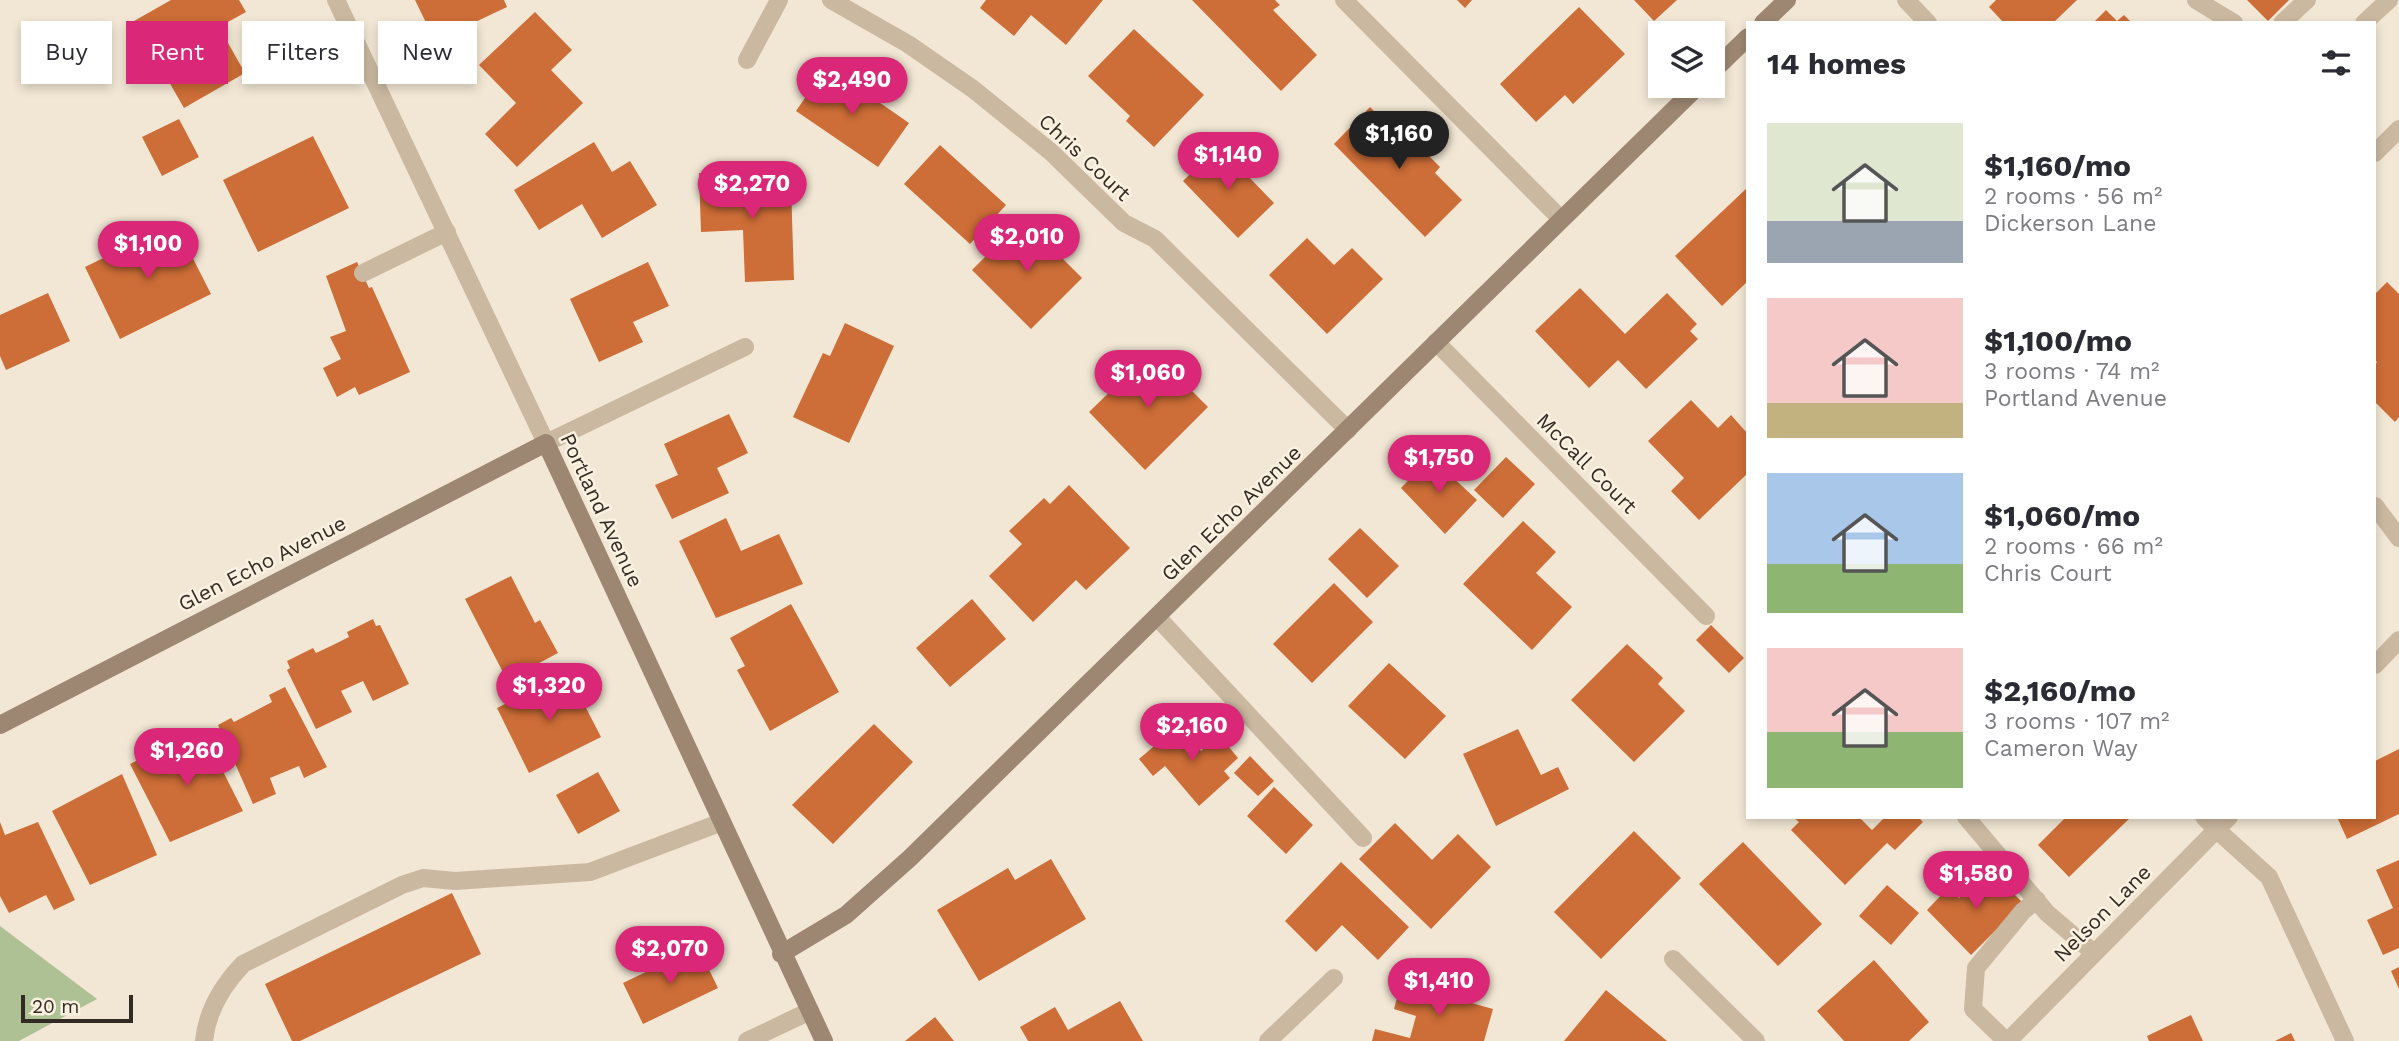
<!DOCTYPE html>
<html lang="en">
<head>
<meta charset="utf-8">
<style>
  body { margin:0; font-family:"Work Sans",sans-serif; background:#f2f2f3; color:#2b2b33; height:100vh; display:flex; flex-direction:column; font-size:26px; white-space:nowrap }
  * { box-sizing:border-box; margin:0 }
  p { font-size:23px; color:#7c7c81 }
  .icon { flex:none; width:38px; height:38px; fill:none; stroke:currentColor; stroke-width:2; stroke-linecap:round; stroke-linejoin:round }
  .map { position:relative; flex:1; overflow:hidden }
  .side { position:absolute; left:1746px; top:21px; width:630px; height:798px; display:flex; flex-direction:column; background:#fff; border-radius:0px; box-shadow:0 4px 10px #0003 }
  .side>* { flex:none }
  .hud { position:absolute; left:21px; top:21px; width:665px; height:63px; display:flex; gap:14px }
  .buttons { position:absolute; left:1648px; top:21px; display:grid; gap:14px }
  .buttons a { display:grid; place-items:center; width:77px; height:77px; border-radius:0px; background:#fff; box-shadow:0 4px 10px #0003; font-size:35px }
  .scale { position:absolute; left:21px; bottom:18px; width:112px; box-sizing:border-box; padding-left:7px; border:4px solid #332a24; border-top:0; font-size:19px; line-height:24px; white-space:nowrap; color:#332a24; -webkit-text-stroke:5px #faf1e0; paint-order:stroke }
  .price { position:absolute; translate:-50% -60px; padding:0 16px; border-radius:24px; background:#db2777; color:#fff; font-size:23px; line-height:46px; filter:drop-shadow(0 2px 4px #0008) }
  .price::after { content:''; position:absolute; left:50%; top:42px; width:21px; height:16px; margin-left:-10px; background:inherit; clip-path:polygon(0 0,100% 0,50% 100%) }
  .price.active { background:#222; color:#fff }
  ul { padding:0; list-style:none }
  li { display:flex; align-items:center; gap:21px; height:175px; padding:0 21px }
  li span { display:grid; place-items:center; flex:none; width:196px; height:140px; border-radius:0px; color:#555 }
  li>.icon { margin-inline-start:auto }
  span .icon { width:84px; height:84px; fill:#fffc; stroke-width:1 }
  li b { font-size:30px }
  h2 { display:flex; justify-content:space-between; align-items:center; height:84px; padding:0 21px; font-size:30px }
  .pill { padding:0 24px; border-radius:0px; background:#fff; box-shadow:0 4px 10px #0003; font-size:24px; line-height:63px }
  .pill.active { background:#db2777; color:#fff }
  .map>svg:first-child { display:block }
  .green { fill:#adc194 }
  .building { fill:#cd6d37 }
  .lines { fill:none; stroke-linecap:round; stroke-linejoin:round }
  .lane { stroke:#cab8a0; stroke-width:18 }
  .street { stroke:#cab8a0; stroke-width:18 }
  .secondary { stroke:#9d8772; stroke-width:18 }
  .labels { text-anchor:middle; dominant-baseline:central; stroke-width:5; stroke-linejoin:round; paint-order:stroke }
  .street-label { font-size:21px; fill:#332a24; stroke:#faf1e0 }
</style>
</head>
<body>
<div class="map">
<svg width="2399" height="1041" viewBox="0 0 2399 1041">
  <rect width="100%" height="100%" fill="#f2e7d4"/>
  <!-- green -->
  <path class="green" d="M0,927V926L97,999L19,1041H0Z"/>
  <!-- building -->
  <path class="building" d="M171,0H239L246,12L219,27L245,73L184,108L134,21Z
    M415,0H504L507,7L435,41Z
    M986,0H1103L1066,45L1031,15L1014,36L980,8Z
    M1192,0H1275L1280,5L1273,10L1317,55L1281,91Z
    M1457,0H1472L1465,8Z
    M1634,0H1677L1654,21Z
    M1996,0H2077L2053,23H2004L1989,7Z
    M2247,0H2289L2268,21Z
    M1579,7L1625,54L1573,104L1565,95L1536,122L1500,84Z
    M2106,10L2117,21L2124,15L2132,23H2093Z
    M535,12L572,50L551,70L583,103L517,167L485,134L516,103L479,65Z
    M1134,29L1204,95L1154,147L1126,121L1130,116L1088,76Z
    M827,66L909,123L878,167L796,111Z
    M1370,107L1396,134L1402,129L1440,167L1435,173L1462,200L1425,237L1334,144Z
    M179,119L199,157L162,176L142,137Z
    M313,136L349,208L258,252L223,180Z
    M594,142L612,172L630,161L657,205L602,238L582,204L539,230L514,190Z
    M940,145L1006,205L970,244L904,184Z
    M1219,146L1274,203L1238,238L1183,181Z
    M749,171V184L791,185L794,280L745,282L743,230L701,232L699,173Z
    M1748,187V281L1722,306L1675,256Z
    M1023,219L1082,278L1031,329L972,270Z
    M175,223L211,294L120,339L85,267Z
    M1307,238L1334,265L1352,248L1383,279L1327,334L1269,275Z
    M357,262L369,288L372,287L410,372L359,395L355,387L337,397L323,368L341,359L330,337L346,331L326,276Z
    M648,262L669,306L633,322L643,342L599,362L570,299Z
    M2387,282L2399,294V417L2395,422L2375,402V365L2377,362L2375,360V294Z
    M1580,288L1625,334L1667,293L1697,324L1690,331L1698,339L1646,389L1618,360L1589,388L1535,331Z
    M48,293L70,341L6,370L0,356V315Z
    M845,323L894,346L849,443L793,417L823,353L830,356Z
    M1152,351L1208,407L1145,470L1089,412Z
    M1691,400L1718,428L1731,415L1748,434V473L1699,520L1671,491L1684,478L1648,441Z
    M729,414L748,453L717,468L729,493L672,519L655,485L678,475L664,444Z
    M1431,457L1477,500L1445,534L1401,488Z
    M1506,457L1535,484L1503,518L1474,490Z
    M1069,485L1130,548L1086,590L1076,580L1033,622L989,576L1022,544L1009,531L1044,498L1050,504Z
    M726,518L741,551L779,534L803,584L716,618L679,541Z
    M1523,521L1556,552L1536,573L1572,607L1532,650L1463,584Z
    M1360,528L1399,566L1367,598L1328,559Z
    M511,576L535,623L540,620L558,653L507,680L465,599Z
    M1334,583L1373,622L1312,683L1273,644Z
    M972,599L1006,639L950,687L916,648Z
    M791,604L839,692L770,731L737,670L745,666L730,638Z
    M373,619L376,626L380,625L409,684L373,701L363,681L341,691L352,712L316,729L287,670L290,668L287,661L313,648L316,653L333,645L349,637L347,632Z
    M1711,625L1744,658L1729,673L1696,640Z
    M1627,644L1663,678L1658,684L1685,711L1634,762L1571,700Z
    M1389,663L1446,716L1405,759L1348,706Z
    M568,673L601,737L529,773L497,708Z
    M285,687L327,767L304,778L299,766L270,778L276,794L253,804L218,725L231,718L234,722L272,702L269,695Z
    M874,724L913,762L833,844L792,805Z
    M1179,725L1201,751L1219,735L1238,758L1224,771L1230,778L1199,806L1165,766L1153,776L1139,759Z
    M1518,729L1541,775L1558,767L1569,789L1496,826L1463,754Z
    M203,732L243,811L170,842L130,764L146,756L149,762Z
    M2399,749V814L2347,839L2337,817H2375V761Z
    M1250,756L1274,781L1258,796L1234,773Z
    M598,772L620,811L578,834L556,795Z
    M122,774L157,855L90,885L52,811Z
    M1274,787L1313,825L1286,854L1247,816Z
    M1793,817H1859L1872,830L1885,817H1918L1923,822L1895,850L1887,843L1845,885L1791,830L1799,822Z
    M2066,817H2131L2069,877L2038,845Z
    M0,822L5,835L38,822L75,900L54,910L46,895L9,913L0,896Z
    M1395,823L1432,860L1458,834L1491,867L1431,929L1359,859Z
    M1634,831L1681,878L1601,959L1554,912Z
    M1743,842L1822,924L1778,966L1699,884Z
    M1051,859L1086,919L979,981L937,910L1008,868L1015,880Z
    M2399,860V948L2383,955L2367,920L2393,908L2376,870Z
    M1341,862L1409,927L1378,960L1342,925L1316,952L1285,921Z
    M1989,869L2023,903L1971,955L1927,910L1948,888L1959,898Z
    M1887,885L1919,913L1891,945L1859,916Z
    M452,893L481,954L300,1041H292L265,984Z
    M698,947L718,988L643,1024L623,983Z
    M1874,960L1929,1022L1909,1041H1844L1817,1011Z
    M2399,967V989L2391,971Z
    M1401,983L1493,1009L1484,1041H1372L1375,1029L1410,1038L1416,1016L1394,1009Z
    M1606,990L1667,1041H1564Z
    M1120,1001L1143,1041H1028L1020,1027L1055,1007L1068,1030Z
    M2191,1015L2203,1041H2149L2147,1036Z
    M935,1017L954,1041H905Z
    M2291,1033L2295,1041H2275Z"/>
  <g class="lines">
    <!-- lane -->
    <path class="lane" d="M2196,0L2234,23
      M2282,23L2307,0
      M2364,23L2389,0
      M747,60L779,0
      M2375,153L2399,129
      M363,273L447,232
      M1966,817L2047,913L2094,953
      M2204,817L2217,830
      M204,1041C207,1010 222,986 243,964L402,885L423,878L455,881L590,872L722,822
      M2006,1041L1973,1009L1976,968L2023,911L2037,900"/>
    <!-- street -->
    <path class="street" d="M336,0L546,443L745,347
      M831,0L908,44L973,89L1051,152L1124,223L1155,239L1348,430
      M1344,0L1560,218
      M1906,0L1928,23
      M1436,342L1706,616
      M2375,506L2399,538
      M1157,617L1363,838
      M2375,665L2399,640
      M2217,830L2269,877L2345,1041
      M1673,959L1756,1041
      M747,1041L810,1011
      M1268,1041L1334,978
      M2008,1041L2229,817"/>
    <!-- secondary -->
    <path class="secondary" d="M1763,23L1787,0
      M1713,71L1748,37
      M0,725L546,443L824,1041
      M781,954L846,915L910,858L1698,86"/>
  </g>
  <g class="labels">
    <!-- street labels -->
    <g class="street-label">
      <text transform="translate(1085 157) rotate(43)">Chris Court</text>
      <text transform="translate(1587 463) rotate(45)">McCall Court</text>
      <text transform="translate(602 510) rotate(65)">Portland Avenue</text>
      <text transform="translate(1231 513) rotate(-44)">Glen Echo Avenue</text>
      <text transform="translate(262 563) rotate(-27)">Glen Echo Avenue</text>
      <text transform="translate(2102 913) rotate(-45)">Nelson Lane</text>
    </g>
  </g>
</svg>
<div class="buttons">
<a><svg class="icon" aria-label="layers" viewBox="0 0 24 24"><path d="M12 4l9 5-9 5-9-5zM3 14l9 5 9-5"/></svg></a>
</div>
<div class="scale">20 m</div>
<b class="price" style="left:852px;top:117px">$2,490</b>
<b class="price active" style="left:1399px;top:171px">$1,160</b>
<b class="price" style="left:1228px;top:192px">$1,140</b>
<b class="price" style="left:752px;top:221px">$2,270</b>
<b class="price" style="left:1027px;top:274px">$2,010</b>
<b class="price" style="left:148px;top:281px">$1,100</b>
<b class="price" style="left:1148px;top:410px">$1,060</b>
<b class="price" style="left:1439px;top:495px">$1,750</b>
<b class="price" style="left:549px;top:723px">$1,320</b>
<b class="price" style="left:1192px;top:763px">$2,160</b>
<b class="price" style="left:187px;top:788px">$1,260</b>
<b class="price" style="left:1976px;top:911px">$1,580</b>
<b class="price" style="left:670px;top:986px">$2,070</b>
<b class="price" style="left:1439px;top:1018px">$1,410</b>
<div class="hud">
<a class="pill">Buy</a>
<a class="pill active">Rent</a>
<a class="pill">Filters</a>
<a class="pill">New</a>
</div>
<section class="side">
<h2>14 homes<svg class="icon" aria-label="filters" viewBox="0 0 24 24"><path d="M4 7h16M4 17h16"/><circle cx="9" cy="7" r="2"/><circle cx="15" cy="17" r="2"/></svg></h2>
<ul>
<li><span style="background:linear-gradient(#dfe7d0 70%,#9aa5b1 0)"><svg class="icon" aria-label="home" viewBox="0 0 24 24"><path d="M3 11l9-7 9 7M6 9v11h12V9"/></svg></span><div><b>$1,160/mo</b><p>2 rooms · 56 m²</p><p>Dickerson Lane</p></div></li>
<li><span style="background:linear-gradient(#f6c9c9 75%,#c2b280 0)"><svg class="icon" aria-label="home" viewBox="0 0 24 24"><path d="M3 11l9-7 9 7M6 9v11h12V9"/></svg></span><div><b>$1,100/mo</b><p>3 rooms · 74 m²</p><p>Portland Avenue</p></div></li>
<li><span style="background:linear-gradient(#a9c7e8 65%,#8fb573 0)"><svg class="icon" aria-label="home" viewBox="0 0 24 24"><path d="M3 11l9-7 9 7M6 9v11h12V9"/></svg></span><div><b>$1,060/mo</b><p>2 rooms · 66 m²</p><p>Chris Court</p></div></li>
<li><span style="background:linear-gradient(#f6c9c9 60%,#8fb573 0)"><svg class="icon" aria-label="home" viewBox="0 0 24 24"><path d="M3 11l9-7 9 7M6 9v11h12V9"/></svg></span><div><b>$2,160/mo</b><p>3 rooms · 107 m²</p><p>Cameron Way</p></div></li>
</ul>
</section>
</div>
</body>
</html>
